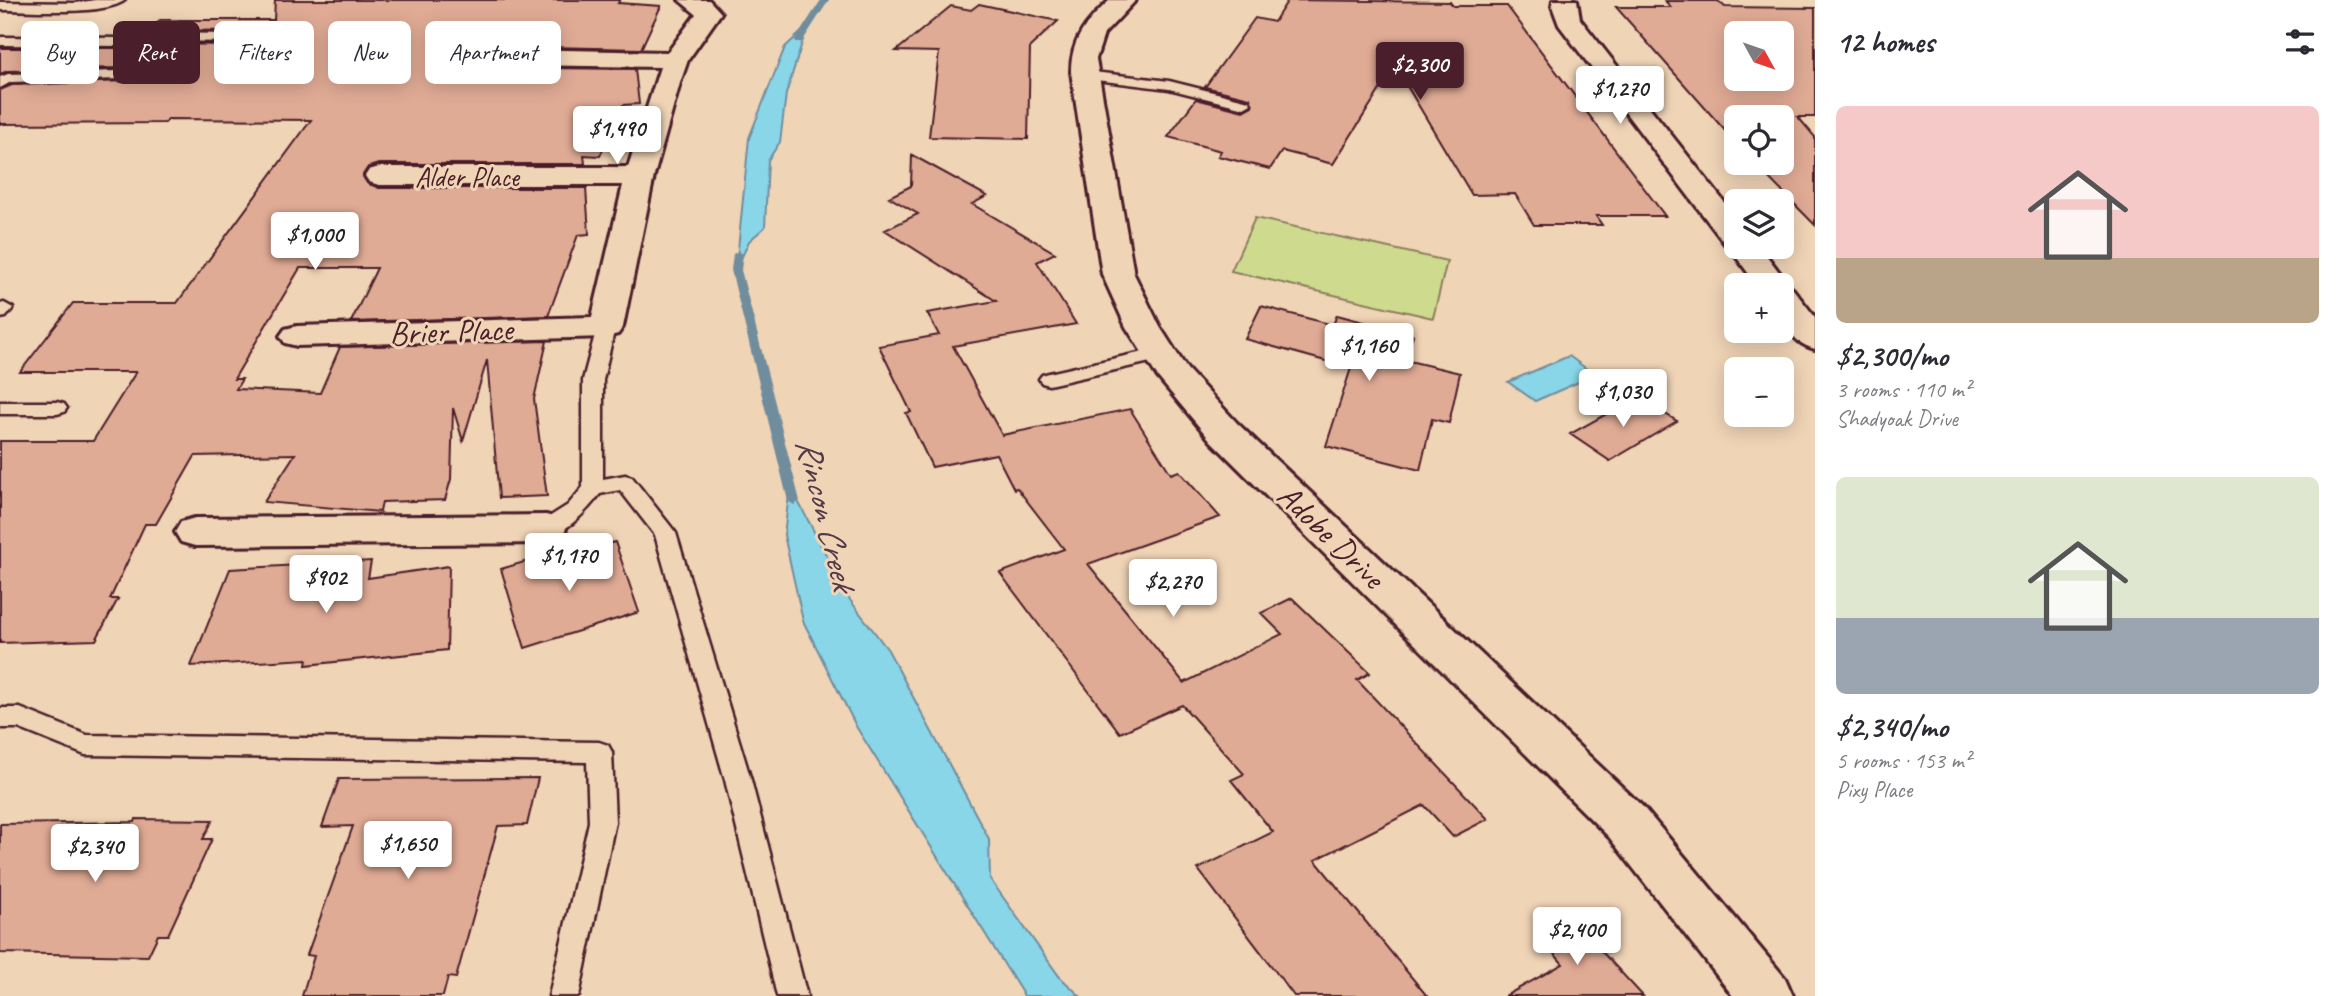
<!DOCTYPE html>
<html lang="en">
<head>
<meta charset="utf-8">
<style>
  body { margin:0; font-family:Caveat,sans-serif; background:#f2f2f3; color:#2b2b33; height:100vh; display:flex; flex-direction:column; font-size:26px; white-space:nowrap }
  * { box-sizing:border-box; margin:0 }
  p { font-size:23px; color:#7c7c81 }
  .icon { flex:none; width:38px; height:38px; fill:none; stroke:currentColor; stroke-width:2; stroke-linecap:round; stroke-linejoin:round }
  .map { position:relative; flex:1; overflow:hidden }
  .side { display:flex; flex-direction:column; background:#fff; width:525px }
  .side>* { flex:none }
  .banner { position:absolute; left:21px; top:21px; width:665px; height:63px; display:flex; gap:14px }
  .needle { width:46px; rotate:130deg }
  .fabs { position:absolute; left:1724px; top:21px; display:grid; gap:14px }
  .fabs a { display:grid; place-items:center; width:70px; height:70px; border-radius:10px; background:#fff; box-shadow:0 4px 18px #0003; font-size:35px }
  .price { position:absolute; translate:-50% -60px; padding:0 16px; border-radius:7px; background:#fff; color:#222; font-size:23px; line-height:46px; filter:drop-shadow(0 2px 4px #0008) }
  .price::after { content:''; position:absolute; left:50%; top:42px; width:21px; height:16px; margin-left:-10px; background:inherit; clip-path:polygon(0 0,100% 0,50% 100%) }
  .price.selected { background:#4a1f2b; color:#fff }
  ul { padding:0; list-style:none }
  li { display:grid; align-content:center; gap:14px; height:371px; padding:0 21px }
  li span { display:grid; place-items:center; height:217px; border-radius:10px; color:#555 }
  li>.icon { margin-inline-start:auto }
  span .icon { width:126px; height:126px; fill:#fffc; stroke-width:1 }
  li b { font-size:30px }
  h2 { display:flex; justify-content:space-between; align-items:center; height:84px; padding:0 21px; font-size:30px }
  .chip { padding:0 24px; border-radius:10px; background:#fff; box-shadow:0 4px 18px #0003; font-size:24px; line-height:63px }
  .chip.selected { background:#4a1f2b; color:#fff }
  main { display:flex; flex:1; min-height:0 }
  .map>svg:first-child { display:block }
  .green { fill:#cedb8f; stroke:#8c7d5d; stroke-width:2 }
  .water { fill:#89d6e9; stroke:#708d9d; stroke-width:2 }
  .lines { fill:none; stroke-linecap:round; stroke-linejoin:round }
  .stream { fill:#708d9d; fill-rule:evenodd }
  .building { fill:#e0ab95; stroke:#4a1f2b; stroke-width:2; fill-rule:evenodd }
  .lane-casing { stroke:#4a1f2b; stroke-width:5 }
  .street-casing { stroke:#4a1f2b; stroke-width:6 }
  .lane { fill:#f0d4b6; fill-rule:evenodd }
  .street { fill:#f0d4b6; fill-rule:evenodd }
  .labels { text-anchor:middle; dominant-baseline:central; stroke-width:6; stroke-linejoin:round; paint-order:stroke }
  .far-street-label { font-size:28px; fill:#4a1f2b; stroke:#f0d4b6 }
  .street-label { font-size:33px; fill:#4a1f2b; stroke:#f0d4b6 }
  .water-label { font-size:35px; font-style:italic; fill:#533a48; stroke:#f0d4b6 }
</style>
</head>
<body>
<main>
<div class="map">
<svg width="1815" height="996" viewBox="0 0 1815 996">
  <rect width="100%" height="100%" fill="#f0d4b6"/>
  <filter id="ink" filterUnits="userSpaceOnUse"><feTurbulence type="fractalNoise" baseFrequency=".0143" numOctaves="2"/><feDisplacementMap in="SourceGraphic" scale="14" xChannelSelector="R" yChannelSelector="G"/><feConvolveMatrix kernelMatrix="1 2 1 2 8 2 1 2 1" color-interpolation-filters="sRGB"/></filter>
  <g filter="url(#ink)">
    <!-- green -->
    <path class="green" d="M1255,218L1447,261L1433,318L1231,271Z"/>
    <!-- water -->
    <path class="water" d="M807,27L786,94L780,142L768,160L765,227L749,241L736,270L749,138L785,47Z
      M1569,356L1595,375L1535,401L1508,382Z
      M790,486L850,600L888,650L989,839L990,879L1059,976L1080,996H1024L857,728L803,621L784,535Z"/>
    <g class="lines">
      <!-- stream -->
      <path class="stream" d="M821,0H829L802,42H796L795,40Z
        M738,251L743,254L741,270L800,501L794,505L788,501L731,270L733,254Z"/>
    </g>
    <!-- building -->
    <path class="building" d="M275,0H620L618,3L661,6L641,49L453,45L443,49L438,54L442,63L453,67L635,69L639,104L623,105L600,156L584,155L585,164H379L368,167L363,175L367,183L379,188H586L589,234L578,235L548,316L351,322L377,268H300L234,379H242L236,389L320,393L340,347L547,341L534,399L547,496L499,498L487,360L463,441L453,408L451,479L445,500L382,502L380,512L264,502L295,454L195,456L156,524H145L110,599H118L96,640L0,643V441H93L136,372H20L73,303H177L311,120L168,119L165,123L0,124V90L12,85L127,81L169,44L227,45L236,37L227,31L165,30L116,68L8,71L0,74V48H135L160,20H274Z
      M1288,0L1450,2L1453,6H1507L1665,216H1596L1602,225H1534L1515,194L1472,195L1395,66L1333,164L1282,151L1270,169L1218,156L1221,151L1168,137L1196,99L1243,111L1252,106L1250,98L1205,87L1255,18L1274,22Z
      M1665,1H1718L1725,7L1815,8V117H1798L1815,137V225L1754,163H1782V117H1736V143L1616,7H1671ZM1736,33H1782V79H1736Z
      M979,4L1058,21L1030,47L1028,139L929,137L939,52L896,51L951,6L971,10Z
      M912,155L987,196L972,204L1055,253L1037,262L1076,324L953,346L1002,435L1130,409L1171,474L1179,471L1220,517L1088,564L1184,683L1282,634L1261,613L1292,598L1370,673L1357,680L1488,819L1453,837L1424,805L1315,860L1427,996H1294L1198,869L1273,832L1231,780L1244,774L1182,705L1120,733L1000,573L1064,549L1017,488L1014,489L996,454L932,467L906,413L911,412L879,346L939,335L927,313L996,301L885,230L918,214L889,197L911,186Z
      M1261,306L1333,325L1337,315L1413,335L1405,360L1460,373L1449,423L1432,419L1420,470L1326,446L1351,368L1245,339Z
      M1637,397L1677,421L1610,461L1570,434Z
      M615,542L639,612L525,648L501,569L554,553L555,558Z
      M371,561L368,578L449,566L447,650L306,665L307,659L191,666L230,569Z
      M538,778L527,825L498,826L456,978L448,977L443,996H302L314,956L307,955L353,826L322,827L339,779Z
      M136,819L213,820L203,839H212L168,935H158L148,956L0,953V824L135,822Z
      M1568,915L1643,996H1505L1563,964L1536,933Z"/>
    <g class="lines">
      <defs>
        <path id="lane" d="M95,0H125C106,16 27,10 0,10V2L76,3Z
          M165,33L227,34L234,38L227,42L168,41L126,78L121,79L11,82L0,88V77L8,74L117,71Z
          M0,37L120,38L127,42L120,46L0,45Z
          M1085,71L1169,81L1249,101L1251,104L1244,108L1169,89L1080,78L1078,75Z
          M4,303L13,308L6,317L0,318V304Z
          M606,322L615,327L603,380V479L625,475L632,477L676,533L751,780L807,996H777L725,780L655,535L620,490L600,494C587,510 562,541 538,534L535,529L538,524L568,505L583,487V380L597,327Z
          M1161,348L1168,350L1170,354L1168,358L1049,385L1042,383L1039,379L1042,375L1049,373Z
          M0,402H57L64,404L67,408L64,412L57,414H0Z
          M0,708H20L87,735L599,742L608,745L612,752L615,822L579,996H549L589,822L587,762L85,755L18,728H0Z"/>
        <path id="street" d="M679,0H709L721,13L688,60L680,83L654,176L623,327L618,334L606,337L297,346L285,343L280,336L285,329L297,326L592,317L623,185H379L369,182L365,176L369,170L379,167H628L660,67L453,64L444,61L440,56L444,51L453,48L668,52L696,14Z
          M1110,0H1136L1104,34L1096,59L1134,274L1160,327L1187,369L1237,423L1643,807L1785,978L1793,996H1733L1609,837L1211,441L1157,376L1126,327L1102,274L1071,72C1071,39 1087,21 1110,0Z
          M1553,0H1577L1580,19L1736,217V247H1760L1789,285L1787,288L1793,289L1815,317V349C1784,341 1782,312 1782,285H1757L1729,247L1730,245L1725,244L1559,25L1552,6Z
          M546,515L560,519L566,529L560,539L546,543L195,546L181,542L175,532L181,522L195,518Z"/>
      </defs>
      <!-- lane casing -->
      <use href="#lane" class="lane-casing"/>
      <!-- street casing -->
      <use href="#street" class="street-casing"/>
      <!-- lane -->
      <use href="#lane" class="lane"/>
      <!-- street -->
      <use href="#street" class="street"/>
    </g>
  </g>
  <g class="labels">
    <!-- far-street labels -->
    <g class="far-street-label">
      <text x="467" y="176">Alder Place</text>
    </g>
    <!-- street labels -->
    <g class="street-label">
      <text transform="translate(451 331) rotate(-2)">Brier Place</text>
      <text transform="translate(1331 536) rotate(44)">Adobe Drive</text>
    </g>
    <!-- water labels -->
    <g class="water-label">
      <text transform="translate(826 514) rotate(76)">Rincon Creek</text>
    </g>
  </g>
</svg>
<div class="fabs">
<a><svg class="needle" viewBox="-14 -14 28 28"><path d="M0-13l5 13h-10z" fill="#e53935"/><path d="M0 13l5-13h-10z" fill="#7c7c81"/></svg></a>
<a><svg class="icon" aria-label="locate" viewBox="0 0 24 24"><circle cx="12" cy="12" r="6"/><path d="M12 2v4M12 18v4M2 12h4M18 12h4"/></svg></a>
<a><svg class="icon" aria-label="layers" viewBox="0 0 24 24"><path d="M12 4l9 5-9 5-9-5zM3 14l9 5 9-5"/></svg></a>
<a>+</a>
<a>−</a>
</div>
<b class="price selected" style="left:1420px;top:102px">$2,300</b>
<b class="price" style="left:1620px;top:126px">$1,270</b>
<b class="price" style="left:617px;top:166px">$1,490</b>
<b class="price" style="left:315px;top:272px">$1,000</b>
<b class="price" style="left:1369px;top:383px">$1,160</b>
<b class="price" style="left:1623px;top:429px">$1,030</b>
<b class="price" style="left:569px;top:593px">$1,170</b>
<b class="price" style="left:326px;top:615px">$902</b>
<b class="price" style="left:1173px;top:619px">$2,270</b>
<b class="price" style="left:408px;top:881px">$1,650</b>
<b class="price" style="left:95px;top:884px">$2,340</b>
<b class="price" style="left:1577px;top:967px">$2,400</b>
<div class="banner">
<a class="chip">Buy</a>
<a class="chip selected">Rent</a>
<a class="chip">Filters</a>
<a class="chip">New</a>
<a class="chip">Apartment</a>
</div>
</div>
<section class="side">
<h2>12 homes<svg class="icon" aria-label="filters" viewBox="0 0 24 24"><path d="M4 7h16M4 17h16"/><circle cx="9" cy="7" r="2"/><circle cx="15" cy="17" r="2"/></svg></h2>
<ul>
<li><span style="background:linear-gradient(#f6c9c9 70%,#b9a48a 0)"><svg class="icon" aria-label="home" viewBox="0 0 24 24"><path d="M3 11l9-7 9 7M6 9v11h12V9"/></svg></span><div><b>$2,300/mo</b><p>3 rooms · 110 m²</p><p>Shadyoak Drive</p></div></li>
<li><span style="background:linear-gradient(#dfe7d0 65%,#9aa5b1 0)"><svg class="icon" aria-label="home" viewBox="0 0 24 24"><path d="M3 11l9-7 9 7M6 9v11h12V9"/></svg></span><div><b>$2,340/mo</b><p>5 rooms · 153 m²</p><p>Pixy Place</p></div></li>
</ul>
</section>
</main>
</body>
</html>
